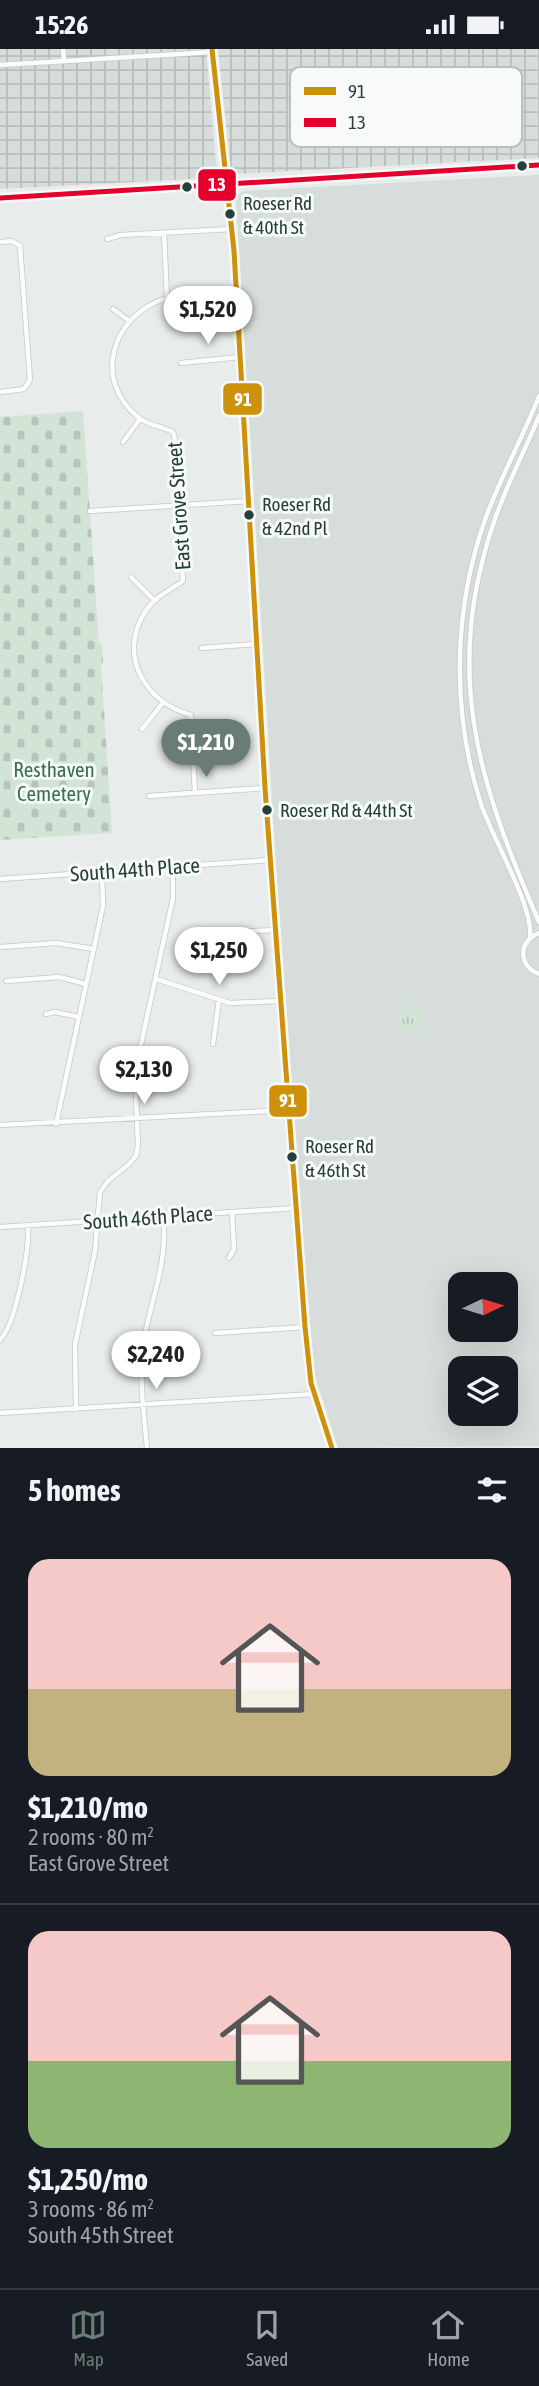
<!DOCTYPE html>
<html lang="en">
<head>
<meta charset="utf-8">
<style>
  body { margin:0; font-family:"Asap Condensed",sans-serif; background:#242831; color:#f1f3f6; height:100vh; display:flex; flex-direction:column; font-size:26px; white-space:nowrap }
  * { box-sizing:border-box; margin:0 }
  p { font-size:23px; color:#9ea1a6 }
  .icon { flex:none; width:38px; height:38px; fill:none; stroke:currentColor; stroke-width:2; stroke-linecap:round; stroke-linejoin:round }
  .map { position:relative; height:1399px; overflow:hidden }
  .panel { display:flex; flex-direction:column; background:#171b24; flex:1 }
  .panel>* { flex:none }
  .needle { width:46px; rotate:86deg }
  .fabs { position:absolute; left:448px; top:1223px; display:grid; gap:14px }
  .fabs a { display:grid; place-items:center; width:70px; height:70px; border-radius:14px; background:#171b24; box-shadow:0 7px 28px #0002; font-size:35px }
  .price { position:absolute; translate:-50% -60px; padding:0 16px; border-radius:24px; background:#fff; color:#222; font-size:23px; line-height:46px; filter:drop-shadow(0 2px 4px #0008) }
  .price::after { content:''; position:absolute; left:50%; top:42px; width:21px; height:16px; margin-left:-10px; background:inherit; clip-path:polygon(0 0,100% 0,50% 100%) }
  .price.current { background:#6a7c76; color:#fff }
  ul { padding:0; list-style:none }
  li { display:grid; align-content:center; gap:14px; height:371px; padding:0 28px }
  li+li { border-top:2px solid #363941 }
  li span { display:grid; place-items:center; height:217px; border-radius:21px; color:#555 }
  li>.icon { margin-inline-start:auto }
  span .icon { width:126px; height:126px; fill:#fffc; stroke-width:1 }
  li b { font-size:30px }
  h2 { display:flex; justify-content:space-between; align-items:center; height:84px; padding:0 28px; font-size:30px }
  .status { display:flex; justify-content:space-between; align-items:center; height:49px; padding:0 35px; background:#171b24; direction:ltr }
  .status svg { height:19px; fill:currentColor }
  .tabs { display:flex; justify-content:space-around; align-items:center; height:98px; border-top:2px solid #363941; background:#171b24; font-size:19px; color:#9ea1a6 }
  .tabs a { display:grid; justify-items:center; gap:4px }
  .tabs .current { color:#6a7c76 }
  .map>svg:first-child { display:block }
  .built { fill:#d6ddda; fill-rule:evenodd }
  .industrial { fill:url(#industrial-grid) }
  .grass { fill:url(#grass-tufts) }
  .cemetery { fill:url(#cemetery-stones) }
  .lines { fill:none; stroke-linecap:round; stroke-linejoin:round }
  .minor-casing { stroke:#c5c9c7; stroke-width:6 }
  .tertiary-casing { stroke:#c5c9c7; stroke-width:7 }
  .secondary-casing { stroke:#c4c9c7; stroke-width:8 }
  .minor { stroke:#fcfcfc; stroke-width:4.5 }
  .tertiary { stroke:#fcfcfc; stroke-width:5 }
  .secondary { stroke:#fcfcfc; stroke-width:6 }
  .bus-1-casing { stroke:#f7faf8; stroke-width:10 }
  .bus-2-casing { stroke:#f7faf8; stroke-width:10 }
  .bus-1 { stroke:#cd910b; stroke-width:5 }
  .bus-2 { stroke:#e4002b; stroke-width:5 }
  .bus-dot { fill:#263f38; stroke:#f7faf8; stroke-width:2.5 }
  .labels { text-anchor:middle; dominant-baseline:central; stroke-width:6; stroke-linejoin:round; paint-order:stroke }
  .bus-label { font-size:19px; fill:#263f38; stroke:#f7faf8; text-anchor:start }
  .street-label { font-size:21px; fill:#263f38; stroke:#f7faf8 }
  .park-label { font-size:21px; fill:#34724b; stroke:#f7faf8 }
  .key { fill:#f7faf8; stroke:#b8c2be; stroke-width:2 }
  .key-label { font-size:19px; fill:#263f38 }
  .line-badge { stroke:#f7faf8; stroke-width:2.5 }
  .badge-label { font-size:19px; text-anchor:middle; font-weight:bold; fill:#fff }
</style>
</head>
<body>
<div class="status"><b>15:26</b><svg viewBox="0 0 49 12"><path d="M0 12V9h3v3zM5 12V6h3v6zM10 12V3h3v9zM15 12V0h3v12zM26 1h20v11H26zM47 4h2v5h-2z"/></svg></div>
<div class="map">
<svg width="539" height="1399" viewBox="0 0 539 1399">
  <defs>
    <pattern id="industrial-grid" width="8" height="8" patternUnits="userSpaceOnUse" patternTransform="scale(1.75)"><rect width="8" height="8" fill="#d6ddda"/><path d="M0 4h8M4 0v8" fill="none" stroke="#b8bfbc"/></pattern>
    <pattern id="grass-tufts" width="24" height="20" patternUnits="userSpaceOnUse" patternTransform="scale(1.75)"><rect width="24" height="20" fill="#d3e4d7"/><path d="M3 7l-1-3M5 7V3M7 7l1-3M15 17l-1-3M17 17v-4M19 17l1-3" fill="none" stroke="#b5c5b9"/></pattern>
    <pattern id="cemetery-stones" width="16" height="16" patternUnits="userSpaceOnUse" patternTransform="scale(1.75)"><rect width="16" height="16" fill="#d3e4d7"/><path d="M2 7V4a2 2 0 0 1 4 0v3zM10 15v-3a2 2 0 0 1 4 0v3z" fill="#b5c5b9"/></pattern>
  </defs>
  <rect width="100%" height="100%" fill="#e8ecea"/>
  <!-- built -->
  <path class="built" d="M539,126V1397L338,1399L315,1327L306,1229L275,800L236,148L243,142ZM460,1236H506V1281H460ZM460,1320H506V1365H460Z"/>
  <!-- industrial -->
  <path class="industrial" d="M0,0H206L217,125L210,129L0,140Z
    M218,0H539V109L235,125L231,120Z"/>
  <!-- grass -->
  <path class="grass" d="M399 969a14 14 0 1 1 28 0a14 14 0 1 1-28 0Z"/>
  <!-- cemetery -->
  <path class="cemetery" d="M83,362L99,594L102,595L103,614L101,615L112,784L0,791V368Z"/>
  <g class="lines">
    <defs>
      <path id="minor" d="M63,0L64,11
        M0,16L212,3
        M164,184L167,249C113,265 91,330 138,368C149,377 162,377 173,383L175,390L183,532C169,542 154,548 145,563C117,607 146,654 191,666L195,744
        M107,190L121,186L231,180
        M0,193L12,192L20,197L30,331L24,340L0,343
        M113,260L128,271
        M181,314L240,308
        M539,367C525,402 507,435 495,470C442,623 478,732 539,873
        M123,393L140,370
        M90,462L249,452
        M131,528L154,551
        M202,599L257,595
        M142,680L162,655
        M149,747L265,739
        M0,830L270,811
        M236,883L275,881
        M539,884C518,892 518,917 539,925
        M530,889C534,857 492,789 481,755C451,662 453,560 486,468C501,427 523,388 539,347
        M0,898L56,894L94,900
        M156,930L230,954L280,952
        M6,932L59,928L86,935
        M46,965L55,963L79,968
        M213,995L219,951
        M56,1075L103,857L102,823
        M0,1076L289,1061
        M0,1178L296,1159
        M229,1209L234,1200L232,1163
        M215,1284L305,1278
        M0,1291C16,1275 30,1199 28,1176
        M76,1360L75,1296L95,1202L100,1143L108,1132L128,1116L136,1107L138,1096L135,1023L173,849V817
        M0,1364L314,1345
        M147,1399C144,1365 139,1330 143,1296C150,1252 169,1212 163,1167"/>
      <path id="tertiary" d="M212,0L234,202L265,739L305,1278L311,1334L332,1399"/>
      <path id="secondary" d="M0,149L539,116"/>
    </defs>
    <!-- minor casing -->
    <use href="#minor" class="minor-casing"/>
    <!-- tertiary casing -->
    <use href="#tertiary" class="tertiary-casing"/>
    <!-- secondary casing -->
    <use href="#secondary" class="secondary-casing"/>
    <!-- minor -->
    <use href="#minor" class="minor"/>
    <!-- tertiary -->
    <use href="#tertiary" class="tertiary"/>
    <!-- secondary -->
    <use href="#secondary" class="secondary"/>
    <defs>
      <path id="bus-1" d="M212,0L234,202L265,739L305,1278L311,1334L332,1399"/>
      <path id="bus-2" d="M0,149L539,116"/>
    </defs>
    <!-- bus-1 casing -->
    <use href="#bus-1" class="bus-1-casing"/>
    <!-- bus-2 casing -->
    <use href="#bus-2" class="bus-2-casing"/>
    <!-- bus-1 -->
    <use href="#bus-1" class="bus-1"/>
    <!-- bus-2 -->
    <use href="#bus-2" class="bus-2"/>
  </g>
  <!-- markers -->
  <g class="bus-dot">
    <circle cx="522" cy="117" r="6"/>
    <circle cx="187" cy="138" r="6"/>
    <circle cx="230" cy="165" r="6"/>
    <circle cx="249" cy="466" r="6"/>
    <circle cx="267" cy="761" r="6"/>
    <circle cx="292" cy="1108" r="6"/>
  </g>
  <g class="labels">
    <!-- bus labels -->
    <g class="bus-label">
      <text x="243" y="154">Roeser Rd<tspan x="243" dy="24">&amp; 40th St</tspan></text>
      <text x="262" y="455">Roeser Rd<tspan x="262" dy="24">&amp; 42nd Pl</tspan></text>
      <text x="280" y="761">Roeser Rd &amp; 44th St</text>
      <text x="305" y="1097">Roeser Rd<tspan x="305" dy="24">&amp; 46th St</tspan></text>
    </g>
    <!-- street labels -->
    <g class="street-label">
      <text transform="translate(178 457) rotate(-94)">East Grove Street</text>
      <text transform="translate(135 820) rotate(-4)">South 44th Place</text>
      <text transform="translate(148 1168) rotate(-4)">South 46th Place</text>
    </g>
    <!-- park labels -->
    <g class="park-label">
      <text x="54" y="720">Resthaven<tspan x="54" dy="24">Cemetery</tspan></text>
    </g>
  </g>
  <!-- legend -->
  <rect x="290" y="18" width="232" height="80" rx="10" class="key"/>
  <rect x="304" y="38" width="32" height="8" fill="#cd910b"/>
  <rect x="304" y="69" width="32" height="9" fill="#e4002b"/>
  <g class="key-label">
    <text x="348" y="49">91</text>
    <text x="348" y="80">13</text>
  </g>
  <g class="line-badge">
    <rect x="197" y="119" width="40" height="34" rx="7" fill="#e4002b"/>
    <rect x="222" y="333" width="41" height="34" rx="7" fill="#cd910b"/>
    <rect x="268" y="1035" width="40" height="34" rx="7" fill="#cd910b"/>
  </g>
  <g class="badge-label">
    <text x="217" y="142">13</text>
    <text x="243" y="357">91</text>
    <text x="288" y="1058">91</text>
  </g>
</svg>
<div class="fabs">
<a><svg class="needle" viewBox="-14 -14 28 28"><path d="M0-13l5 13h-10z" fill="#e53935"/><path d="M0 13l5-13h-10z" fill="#9ea1a6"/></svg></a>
<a><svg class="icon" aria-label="layers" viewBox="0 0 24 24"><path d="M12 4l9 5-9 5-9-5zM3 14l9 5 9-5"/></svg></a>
</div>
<b class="price" style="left:208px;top:297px">$1,520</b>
<b class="price current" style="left:206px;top:730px">$1,210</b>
<b class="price" style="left:219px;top:938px">$1,250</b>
<b class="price" style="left:144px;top:1057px">$2,130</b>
<b class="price" style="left:156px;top:1342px">$2,240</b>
</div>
<section class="panel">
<h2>5 homes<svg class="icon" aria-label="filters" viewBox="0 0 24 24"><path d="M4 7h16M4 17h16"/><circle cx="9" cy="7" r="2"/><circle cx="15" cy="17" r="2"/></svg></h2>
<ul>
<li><span style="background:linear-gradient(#f6c9c9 60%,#c2b280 0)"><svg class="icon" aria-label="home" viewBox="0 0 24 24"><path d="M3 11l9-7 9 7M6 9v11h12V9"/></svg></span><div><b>$1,210/mo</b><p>2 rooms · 80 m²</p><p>East Grove Street</p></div></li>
<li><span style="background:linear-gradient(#f6c9c9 60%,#8fb573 0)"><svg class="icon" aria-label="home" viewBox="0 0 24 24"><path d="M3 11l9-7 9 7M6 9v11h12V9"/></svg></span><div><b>$1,250/mo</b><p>3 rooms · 86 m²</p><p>South 45th Street</p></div></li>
</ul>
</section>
<nav class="tabs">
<a class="current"><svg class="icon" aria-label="map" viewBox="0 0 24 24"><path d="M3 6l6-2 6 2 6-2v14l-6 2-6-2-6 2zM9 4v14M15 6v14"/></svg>Map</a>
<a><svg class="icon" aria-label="saved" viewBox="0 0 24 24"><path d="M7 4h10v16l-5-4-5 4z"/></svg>Saved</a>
<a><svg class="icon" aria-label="home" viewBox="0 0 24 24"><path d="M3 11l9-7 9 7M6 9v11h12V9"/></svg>Home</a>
</nav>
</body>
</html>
